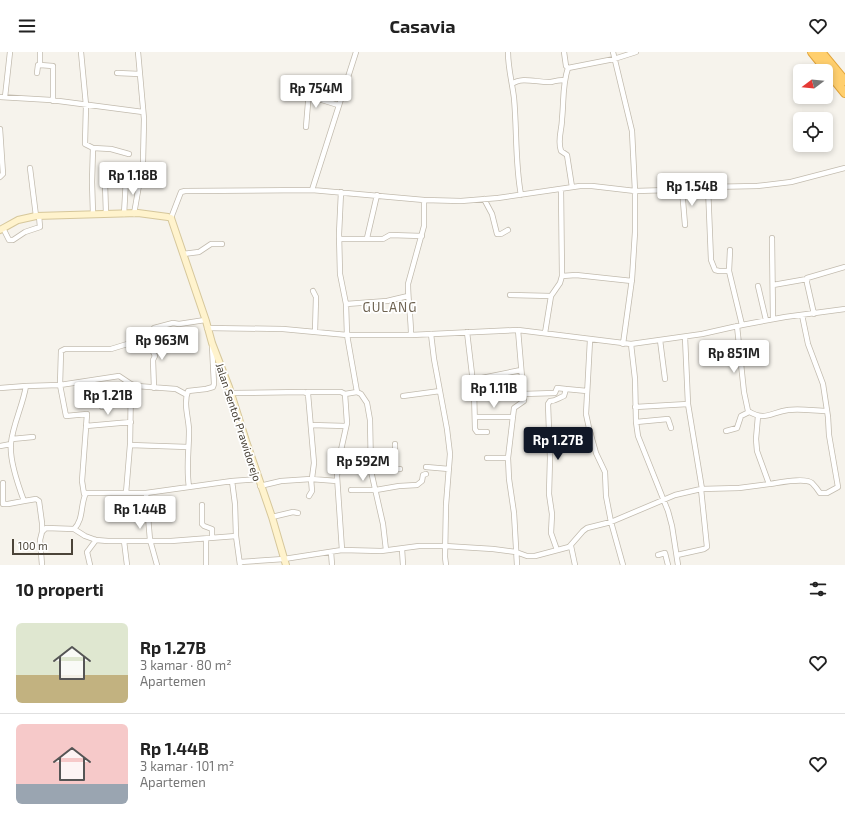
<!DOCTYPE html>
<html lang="id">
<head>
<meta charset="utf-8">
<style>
  body { margin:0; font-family:"Exo 2",sans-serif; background:#f6f6f6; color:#222; height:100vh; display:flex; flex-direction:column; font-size:15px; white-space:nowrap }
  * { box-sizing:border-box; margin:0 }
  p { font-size:13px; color:#767676 }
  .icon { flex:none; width:22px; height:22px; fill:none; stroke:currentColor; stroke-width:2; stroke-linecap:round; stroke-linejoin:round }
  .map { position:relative; height:513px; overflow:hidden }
  .panel { display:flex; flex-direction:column; background:#fff; flex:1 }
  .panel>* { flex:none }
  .needle { width:26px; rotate:254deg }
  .controls { position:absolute; left:793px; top:12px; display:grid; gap:8px }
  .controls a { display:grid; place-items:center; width:40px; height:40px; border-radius:6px; background:#fff; box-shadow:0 2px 6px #0003; font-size:20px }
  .scale { position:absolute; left:12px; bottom:10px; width:61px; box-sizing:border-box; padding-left:4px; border:2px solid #4b4439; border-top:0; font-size:11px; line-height:14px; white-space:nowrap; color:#4b4439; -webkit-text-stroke:3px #fff; paint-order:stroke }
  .price { position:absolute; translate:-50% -34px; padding:0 9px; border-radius:4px; background:#fff; color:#222; font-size:13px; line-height:26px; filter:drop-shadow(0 1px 2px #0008) }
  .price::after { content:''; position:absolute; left:50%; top:24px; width:12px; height:9px; margin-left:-6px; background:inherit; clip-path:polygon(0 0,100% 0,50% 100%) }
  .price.current { background:#111827; color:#fff }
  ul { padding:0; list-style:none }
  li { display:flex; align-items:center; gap:12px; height:100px; padding:0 16px }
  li+li { border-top:1px solid #e0e0e0 }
  li span { display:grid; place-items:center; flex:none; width:112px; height:80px; border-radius:6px; color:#555 }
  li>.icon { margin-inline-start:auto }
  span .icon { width:48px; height:48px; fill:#fffc; stroke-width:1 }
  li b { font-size:17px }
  h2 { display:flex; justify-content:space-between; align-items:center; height:48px; padding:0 16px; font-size:17px }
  header { display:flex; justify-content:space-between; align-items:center; height:52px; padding:0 16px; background:#fff; font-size:18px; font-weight:700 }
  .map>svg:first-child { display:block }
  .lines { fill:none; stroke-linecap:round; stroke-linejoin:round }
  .street-casing { stroke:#c2bbae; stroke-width:6 }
  .secondary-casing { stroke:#d6c79b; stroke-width:8 }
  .highway-casing { stroke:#e0a43c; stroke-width:10 }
  .street { stroke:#fff; stroke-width:4.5 }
  .secondary { stroke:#fff3cd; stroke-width:6 }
  .highway { stroke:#ffcf6e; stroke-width:8 }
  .labels { text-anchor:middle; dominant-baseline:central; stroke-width:3.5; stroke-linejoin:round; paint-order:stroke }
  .street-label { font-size:11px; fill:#4b4439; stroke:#fff }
  .quarter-label { font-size:13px; letter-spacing:1px; fill:#6e6250; stroke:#fff }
</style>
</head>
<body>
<header><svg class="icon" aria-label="menu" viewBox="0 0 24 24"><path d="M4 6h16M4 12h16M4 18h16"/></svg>Casavia<svg class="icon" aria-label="heart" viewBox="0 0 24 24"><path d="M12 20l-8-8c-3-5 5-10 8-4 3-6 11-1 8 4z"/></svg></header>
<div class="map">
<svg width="845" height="513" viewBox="0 0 845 513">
  <rect width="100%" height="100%" fill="#f6f3ec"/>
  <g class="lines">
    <defs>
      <path id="street" d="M81,0L86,53L85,92L93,96L92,130L93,162
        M508,0C508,16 512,30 514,46C517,78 515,111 521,143
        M564,0L566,14L568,16
        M40,13L53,14V49
        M37,21L38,13H40V0
        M117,21L140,22
        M512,32C522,24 538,31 551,30C555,29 559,28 564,28
        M0,45L51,48L143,60
        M5,45L10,0
        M308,46L322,48L338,53
        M306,75L309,39
        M0,77L3,122L0,125
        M93,96L111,97L129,102
        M30,116L36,164
        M572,135L567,103L561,99C557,88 562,78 562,67C564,49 562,34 568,16L614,7L636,0
        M708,135L757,134L791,130L845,116
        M682,137L685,173
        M312,138L356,0
        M341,140L339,182L340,222L346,252L347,283L357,340L345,342L347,371L339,407L337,424L342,498
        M484,147L492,162L497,182H501L508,178
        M106,162L105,131L108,130L126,129
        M124,162L126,127L128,125H141
        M134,162L143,110L144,67L138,0
        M171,166L181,140L185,139L312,138L424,148L461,149L498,146L580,134H592L635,139L632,79L613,0
        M3,176L9,188H13L25,180L40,175L39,164
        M367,186L377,143
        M772,186L773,267
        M339,187H383L390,183L422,184
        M183,202L199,200L211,192H222
        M729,219L730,198
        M562,224L576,223L632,229
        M773,233L807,227
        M758,234L766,268
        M313,239L316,245L315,280
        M510,243L551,244
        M346,252L387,249L408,244
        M814,262L807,231V226L845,215
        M737,274L744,340L748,359C766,370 771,360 788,358C800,356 815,359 827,359
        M207,276L283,277L347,283H411L518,278L631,292L702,282L742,273L785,265L845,257
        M467,280L474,339L475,377L477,380H487
        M545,281L551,244L560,231L562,224L561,137
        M431,282L434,307L447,377L450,402L446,453L445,505L446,513
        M411,283C411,266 408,250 408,232L424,174V148
        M685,285L688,352L702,437
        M147,286L155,304L153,308L154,336
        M590,288L586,362L589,376L596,401L605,420L606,444L611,470L623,513
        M660,288L665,327
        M623,292L632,227L635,180V139L706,137L708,135L711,208L715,218L719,219H729L742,273
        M631,292L635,327L636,370L638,384L668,459L672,474L678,513
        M472,328L521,318
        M473,335L484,333L485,338L487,337
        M0,336L26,334
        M307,340H341L345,342
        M357,340L361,342L367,351L370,368L371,419L383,472L386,498
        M231,341L304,340L308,342L314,411L312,426L311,427L281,429L260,434
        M523,342L555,341L557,336L566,337
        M403,344L440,339
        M102,355L130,348
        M635,355L688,352
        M475,365H513
        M636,370L668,367L671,376
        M311,373L346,374
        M86,374L131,370
        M726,379L737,376L741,364L749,360
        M12,387L33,385
        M549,390L591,382
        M130,393L188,395
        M0,394L11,392
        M487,406H508
        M426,415L449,417
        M395,417V392
        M371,419L400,417
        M232,429L235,452L236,484
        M3,431V452H8L24,449
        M769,432C778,431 805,425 812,431C815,434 818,438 820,441H827L838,435L829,383L828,365L823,332L808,292L802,263
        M189,435L232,429L258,427
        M351,438H376L399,434L417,433L422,429L423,423L426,422
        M126,441L130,393L131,332
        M146,441L150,488L157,513
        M84,442L82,429L87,362L66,364L60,333L61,299L65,297H111L147,286L152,282L154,276L173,271L179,272L205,268
        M309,444L312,439L311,427L337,429
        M202,453V472L204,474L212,477V486
        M272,465L293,460L298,461
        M74,477L85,484L96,488L108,489H171L236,484L240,513
        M42,480V471L39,449L36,447L24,449C18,433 9,408 11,391C13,372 23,353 26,334L60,333L119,324L131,332L137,334L176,337L187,343
        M206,487V513
        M124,489L127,513
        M571,494L575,513
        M402,497L403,513
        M557,498L551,481L552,462L549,442L550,406L548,352L550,349C556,349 558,346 564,344L566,337L587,339
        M331,500L332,513
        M658,503L665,501L668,513
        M677,503L704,497L707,495L701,437
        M240,510L284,507L342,498L381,499L419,494H445L493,497L516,500L527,504H535L569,495L583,479L587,476L611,470L675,443L701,437L739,436L769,432L757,399L756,387L758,364
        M42,513L40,488L42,480L46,476L74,477C84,467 80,453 86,441H146L189,435C186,416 189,398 189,379C189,367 183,352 188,339L206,337L213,335L214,332L212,294
        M90,513L87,500L96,488
        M517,513L514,461L509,427L508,406L514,356L524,349L518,278"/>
      <path id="secondary" d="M0,178L18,168L36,164L138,161L168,165L171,166L206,269L212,291L229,335L246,389L272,465L286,513"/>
      <path id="highway" d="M812,0L845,41
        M821,0L845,29"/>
    </defs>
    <!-- street casing -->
    <use href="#street" class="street-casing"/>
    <!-- secondary casing -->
    <use href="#secondary" class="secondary-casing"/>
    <!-- highway casing -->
    <use href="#highway" class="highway-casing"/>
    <!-- street -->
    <use href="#street" class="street"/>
    <!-- secondary -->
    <use href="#secondary" class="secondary"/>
    <!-- highway -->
    <use href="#highway" class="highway"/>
  </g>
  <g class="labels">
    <!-- street labels -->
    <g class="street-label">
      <text transform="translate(239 370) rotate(72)">Jalan Sentot Prawidorejo</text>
    </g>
    <!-- quarter labels -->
    <g class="quarter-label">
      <text x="390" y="255">GULANG</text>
    </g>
  </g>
</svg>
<div class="controls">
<a><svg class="needle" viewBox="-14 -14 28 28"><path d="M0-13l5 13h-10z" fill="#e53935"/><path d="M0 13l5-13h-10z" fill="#767676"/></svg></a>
<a><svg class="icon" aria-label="locate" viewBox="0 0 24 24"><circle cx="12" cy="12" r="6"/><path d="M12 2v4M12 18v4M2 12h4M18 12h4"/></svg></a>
</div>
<div class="scale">100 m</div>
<b class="price" style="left:316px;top:57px">Rp 754M</b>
<b class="price" style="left:133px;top:144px">Rp 1.18B</b>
<b class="price" style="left:692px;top:155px">Rp 1.54B</b>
<b class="price" style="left:162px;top:309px">Rp 963M</b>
<b class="price" style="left:734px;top:322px">Rp 851M</b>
<b class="price" style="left:494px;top:357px">Rp 1.11B</b>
<b class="price" style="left:108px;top:364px">Rp 1.21B</b>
<b class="price current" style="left:558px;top:409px">Rp 1.27B</b>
<b class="price" style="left:363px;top:430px">Rp 592M</b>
<b class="price" style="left:140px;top:478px">Rp 1.44B</b>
</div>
<section class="panel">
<h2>10 properti<svg class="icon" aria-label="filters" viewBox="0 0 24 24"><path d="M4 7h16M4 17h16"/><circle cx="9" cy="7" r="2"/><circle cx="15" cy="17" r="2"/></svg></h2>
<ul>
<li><span style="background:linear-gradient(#dfe7d0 65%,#c2b280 0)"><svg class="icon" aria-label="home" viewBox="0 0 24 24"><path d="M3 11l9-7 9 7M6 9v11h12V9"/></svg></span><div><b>Rp 1.27B</b><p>3 kamar · 80 m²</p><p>Apartemen</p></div><svg class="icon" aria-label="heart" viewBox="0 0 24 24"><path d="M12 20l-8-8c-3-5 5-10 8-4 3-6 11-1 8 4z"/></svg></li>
<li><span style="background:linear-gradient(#f6c9c9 75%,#9aa5b1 0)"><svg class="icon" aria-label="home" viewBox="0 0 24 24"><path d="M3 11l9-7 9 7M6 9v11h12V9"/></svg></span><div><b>Rp 1.44B</b><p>3 kamar · 101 m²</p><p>Apartemen</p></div><svg class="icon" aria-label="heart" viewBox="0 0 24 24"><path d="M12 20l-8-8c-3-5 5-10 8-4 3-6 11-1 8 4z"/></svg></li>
</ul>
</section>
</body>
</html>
